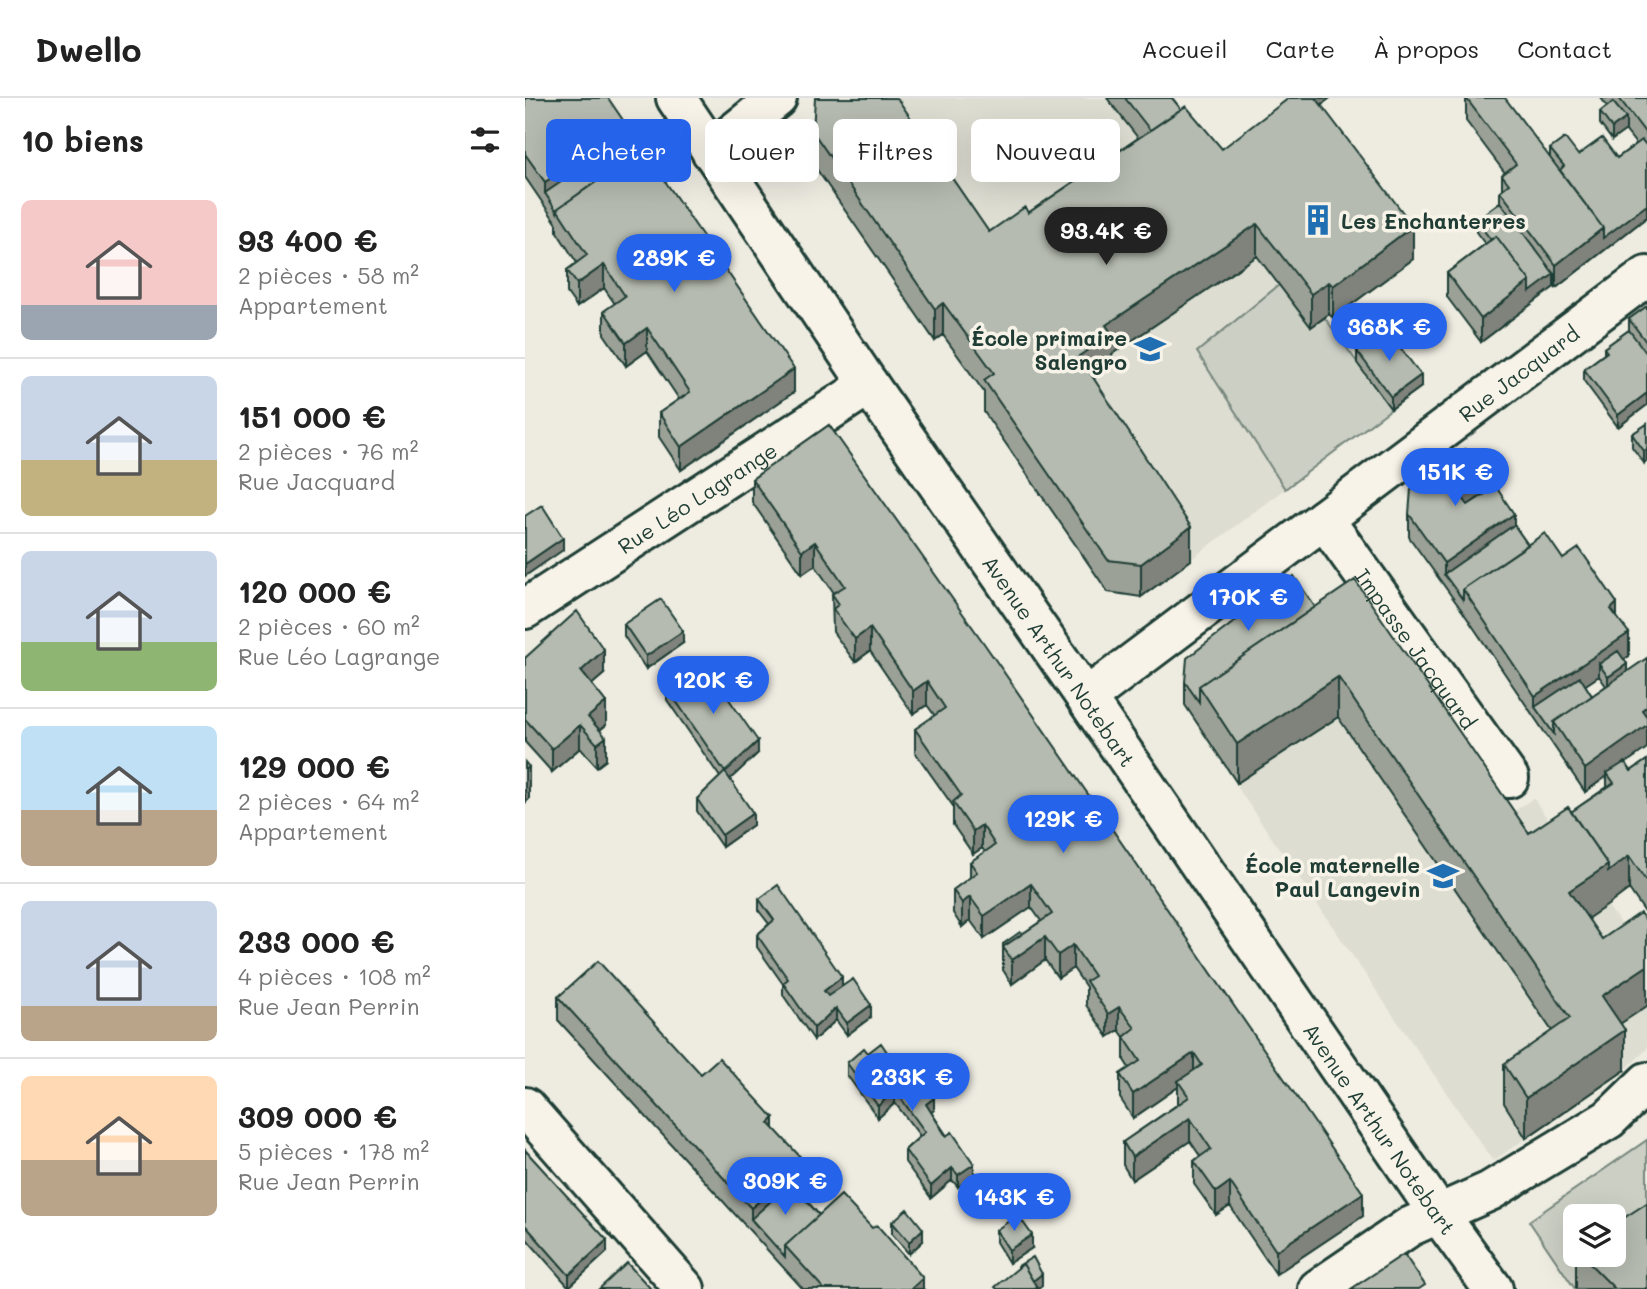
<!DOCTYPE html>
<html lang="fr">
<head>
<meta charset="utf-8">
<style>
  body { margin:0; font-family:Mali,sans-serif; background:#f6f6f6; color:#222; height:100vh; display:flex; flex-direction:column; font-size:26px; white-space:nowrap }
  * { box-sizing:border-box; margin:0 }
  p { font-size:23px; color:#767676 }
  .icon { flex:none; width:38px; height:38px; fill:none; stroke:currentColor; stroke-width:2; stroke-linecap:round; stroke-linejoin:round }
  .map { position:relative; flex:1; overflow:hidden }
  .sheet { display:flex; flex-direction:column; background:#fff; width:525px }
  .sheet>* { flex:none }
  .guide { position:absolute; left:21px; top:21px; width:665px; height:63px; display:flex; gap:14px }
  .fabs { position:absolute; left:1038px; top:1106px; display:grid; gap:14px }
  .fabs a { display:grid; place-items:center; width:63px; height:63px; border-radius:10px; background:#fff; box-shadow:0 7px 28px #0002; font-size:35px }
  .price { position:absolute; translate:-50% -60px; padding:0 16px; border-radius:24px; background:#2563eb; color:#fff; font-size:23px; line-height:46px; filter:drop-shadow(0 2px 4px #0008) }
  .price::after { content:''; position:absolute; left:50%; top:42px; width:21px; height:16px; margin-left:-10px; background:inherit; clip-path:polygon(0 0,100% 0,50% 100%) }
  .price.on { background:#222; color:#fff }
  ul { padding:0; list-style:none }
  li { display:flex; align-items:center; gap:21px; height:175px; padding:0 21px }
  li+li { border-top:2px solid #e0e0e0 }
  li span { display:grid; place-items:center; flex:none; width:196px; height:140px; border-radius:10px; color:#555 }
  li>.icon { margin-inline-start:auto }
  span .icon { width:84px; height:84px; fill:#fffc; stroke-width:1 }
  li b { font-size:30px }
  h2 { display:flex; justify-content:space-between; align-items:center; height:84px; padding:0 21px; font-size:30px }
  .chip { padding:0 24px; border-radius:10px; background:#fff; box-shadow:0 7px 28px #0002; font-size:24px; line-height:63px }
  .chip.on { background:#2563eb; color:#fff }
  header { display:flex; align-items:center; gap:42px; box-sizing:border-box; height:98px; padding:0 35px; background:#fff; border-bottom:2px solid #e0e0e0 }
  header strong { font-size:33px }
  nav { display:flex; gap:38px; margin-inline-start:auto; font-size:24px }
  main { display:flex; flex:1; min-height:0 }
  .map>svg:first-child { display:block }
  .built { fill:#ddddd2 }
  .green { fill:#cccfc4; stroke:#76867c; stroke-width:2; fill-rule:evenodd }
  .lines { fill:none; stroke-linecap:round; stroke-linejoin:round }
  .minor-casing { stroke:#1f3d34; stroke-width:44 }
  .minor { stroke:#f7f3e8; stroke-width:38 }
  .wall { fill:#9ca197; stroke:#1f3d34; stroke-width:2; fill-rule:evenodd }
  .shaded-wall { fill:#7f837b; stroke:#1f3d34; stroke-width:2 }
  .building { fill:#b5bbb0; stroke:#1f3d34; stroke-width:2 }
  .labels { text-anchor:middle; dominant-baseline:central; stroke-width:7; stroke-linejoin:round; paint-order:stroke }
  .poi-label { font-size:21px; font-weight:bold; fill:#1f3d34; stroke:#f7f3e8; text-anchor:end }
  .street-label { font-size:21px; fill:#1f3d34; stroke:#f7f3e8 }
</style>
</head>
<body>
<header>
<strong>Dwello</strong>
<nav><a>Accueil</a><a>Carte</a><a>À propos</a><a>Contact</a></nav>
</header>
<main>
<section class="sheet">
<h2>10 biens<svg class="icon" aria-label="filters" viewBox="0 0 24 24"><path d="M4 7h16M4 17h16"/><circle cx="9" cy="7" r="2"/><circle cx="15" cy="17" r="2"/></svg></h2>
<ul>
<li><span style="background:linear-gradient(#f6c9c9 75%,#9aa5b1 0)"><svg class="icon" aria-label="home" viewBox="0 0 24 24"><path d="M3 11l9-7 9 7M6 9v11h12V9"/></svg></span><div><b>93 400 €</b><p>2 pièces · 58 m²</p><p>Appartement</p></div></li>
<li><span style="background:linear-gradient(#c9d6e8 60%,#c2b280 0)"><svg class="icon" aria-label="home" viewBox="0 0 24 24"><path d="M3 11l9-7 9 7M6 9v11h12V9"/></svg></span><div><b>151 000 €</b><p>2 pièces · 76 m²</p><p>Rue Jacquard</p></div></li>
<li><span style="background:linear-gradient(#c9d6e8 65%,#8fb573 0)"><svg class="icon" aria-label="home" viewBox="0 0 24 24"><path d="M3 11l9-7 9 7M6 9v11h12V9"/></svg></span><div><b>120 000 €</b><p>2 pièces · 60 m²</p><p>Rue Léo Lagrange</p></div></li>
<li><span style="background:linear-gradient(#bfe0f5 60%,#b9a48a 0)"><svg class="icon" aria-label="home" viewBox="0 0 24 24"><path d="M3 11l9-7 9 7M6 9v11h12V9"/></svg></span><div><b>129 000 €</b><p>2 pièces · 64 m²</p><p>Appartement</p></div></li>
<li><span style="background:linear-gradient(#c9d6e8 75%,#b9a48a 0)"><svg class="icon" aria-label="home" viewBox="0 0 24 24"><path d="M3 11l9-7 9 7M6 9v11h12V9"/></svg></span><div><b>233 000 €</b><p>4 pièces · 108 m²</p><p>Rue Jean Perrin</p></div></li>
<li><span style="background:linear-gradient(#ffd9b3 60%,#b9a48a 0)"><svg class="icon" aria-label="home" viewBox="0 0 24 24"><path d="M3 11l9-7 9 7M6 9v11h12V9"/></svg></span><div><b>309 000 €</b><p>5 pièces · 178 m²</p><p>Rue Jean Perrin</p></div></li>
</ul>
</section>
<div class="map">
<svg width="1122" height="1191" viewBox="0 0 1122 1191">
  <rect width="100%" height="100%" fill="#eeece1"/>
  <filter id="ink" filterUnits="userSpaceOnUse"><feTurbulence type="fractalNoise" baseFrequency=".0143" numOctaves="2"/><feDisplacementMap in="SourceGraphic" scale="14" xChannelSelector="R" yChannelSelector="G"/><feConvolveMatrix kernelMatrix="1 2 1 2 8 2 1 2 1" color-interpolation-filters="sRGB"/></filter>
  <g filter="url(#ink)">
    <!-- built -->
    <path class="built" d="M326,0H629L804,216L800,220L866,311L616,499L583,494L459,314L469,307L418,238L410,243L288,66Z
      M798,543L972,726L1008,700L1122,864V951L1100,972L968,1063L712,689Z"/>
    <!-- green -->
    <path class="green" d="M754,187L786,228L800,220L866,311L760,391L672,254Z
      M1122,1042V1145L1050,1191L1004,1123ZM1050,1118H1088V1157H1050Z"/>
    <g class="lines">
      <defs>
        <g id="minor">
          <path id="s1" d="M151,0L344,287L561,600L913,1115L968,1191"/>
          <path d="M186,53L252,0"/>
          <path id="s2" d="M799,421L984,680"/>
          <path id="s3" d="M0,511L344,287"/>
          <path id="s4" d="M561,600L1122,178"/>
          <path d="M0,1009L160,1191"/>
          <path d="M793,1191L884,1129L965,1093L1084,1021L1122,984"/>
        </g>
      </defs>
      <!-- minor casing -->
      <use href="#minor" class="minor-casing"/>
      <!-- minor -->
      <use href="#minor" class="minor"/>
    </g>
    <!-- wall -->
    <path class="wall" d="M0,0L102,39L269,294L156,372L134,339V315L154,301L122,253L101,268L79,236V213L90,206L79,190L52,209L42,195V172L52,165L32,134V126L0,79Z
      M582,0H647L656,11L697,51L805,0L796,7L888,161L808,220L804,216L786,229L732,158L587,256V268L568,281L666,462L616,499L583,494L459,314V294L418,237L410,243L288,66V34L464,134L503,115L613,40Z
      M941,0L1025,59V51L1053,57L1092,60L1111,46L1100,32L1087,42L1075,26V14L1082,8L1076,0H1122V119L1031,190L1029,189L956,244L922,199V175L960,146L951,134V122L975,104V93L977,91V77L980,75L941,23Z
      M1122,208V307L1093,329L1059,283V271L1079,256V250L1104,232V221Z
      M832,253L896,289L866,311L832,265Z
      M1122,326L1119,365L1107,349V336Z
      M304,327L838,1118L751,1176L705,1108L691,1117L669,1086V1063L675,1058L665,1043L607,1082L598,1067V1044L653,1006V989L608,1020L595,1000V976L604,970L599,962V939L594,932L583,939L561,907V889L548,870L533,880L520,862L487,886L478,872V846L497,836L516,823L506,809L459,841L445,822L437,829L428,815V792L445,780V764L460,754L457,750L448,756L428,727V708L390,654V631L410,618L402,607L388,616L345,553L330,564L308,534L307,496L309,495L290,467L277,476L227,404V381Z
      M956,398L989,427L1003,447L1038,461L1092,519L1104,558L1099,561L1101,665L1106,673L1122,662V817L1104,791L1063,820L1096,925L1100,972L1001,1040L979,1005V966L1027,933L813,619L712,685L660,607V584L790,509L1004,735L1046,714L1082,689V678L1060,694L938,514L884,439V416ZM1074,578L1081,588L1067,598L1060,587Z
      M99,526L158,545L121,571L99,538Z
      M0,560L79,576L67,586L81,627L75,632L81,662L72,669L55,650L27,674L0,644Z
      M142,590L233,655L205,681L228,727L197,749L172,713V701L195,679L142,602Z
      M234,801L317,888L346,919L322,937L311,922L289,942L258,897V886L232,849V837L244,826L234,813Z
      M33,899L176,976L249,1031L280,1087L273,1093L294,1117L398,1191H278L33,922Z
      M343,955L377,976L409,1012L406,1014L449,1078L433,1089L427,1082L406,1100L380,1064V1052L395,1038L370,1005L353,1020L322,977V965Z
      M0,1052L82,1154L44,1189L0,1139Z
      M367,1124L398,1143L384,1156L367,1136Z
      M471,1132L507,1150L484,1165L471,1144Z
      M1051,1157H1088L1122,1191H1051Z"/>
    <!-- shaded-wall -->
    <path class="shaded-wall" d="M789,0H805L784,16Z
      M1101,20V32L1087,42V30Z
      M102,28V51L20,95V84Z
      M1122,107V119L1031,190V167L1078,130Z
      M732,126V158L587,256V268L554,291V258L581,227Z
      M888,128V161L808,220V188Z
      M79,167V190L52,209V186Z
      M1029,176V189L956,244V221L1005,183Z
      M804,184V216L786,229V196Z
      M418,205V237L410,243V211Z
      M122,230V253L101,268V245Z
      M269,271V294L156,372V349Z
      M896,277V289L866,311V299Z
      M1122,295V307L1093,329V317Z
      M1122,351V363L1119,365V353Z
      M956,375V398L932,415V392Z
      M989,416V439L919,476V465Z
      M666,429V462L616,499V466Z
      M38,440V452L0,478V466Z
      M290,444V467L277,476V453Z
      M1092,505V528L1086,511Z
      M345,530V553L330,564V541Z
      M158,533V545L121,571V558Z
      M1104,535V558L1080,574L1074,566V578L1016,617L1010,609V598Z
      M79,552V576L56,596V573Z
      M1102,566V578L1083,591V579Z
      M813,579V619L712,685V646Z
      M402,583V607L388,616V593Z
      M81,604V627L66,639L63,619Z
      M1122,608V650L1084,677L1082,675V678L1060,694V671L1117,612Z
      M55,627V650L27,674V651Z
      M81,639V662L72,669V646Z
      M233,643V655L200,686V674Z
      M4,669V701L0,705V672Z
      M228,715V727L197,749V737Z
      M457,727V750L448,756V733Z
      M1104,758V791L1083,807L1044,833V793L1083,767Z
      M506,786V809L459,841V818Z
      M445,799V822L437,829V805Z
      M520,839V862L487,886V862Z
      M548,847V870L533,880V857Z
      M1122,868V908L1077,938V898Z
      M317,879V891L299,905V893Z
      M346,907V919L322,937V925Z
      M594,909V932L583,939V916Z
      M311,910V922L289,942V930Z
      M1100,932V972L1001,1040V1000Z
      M669,955V978L653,983V989L608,1020V996Z
      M370,992V1005L353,1020V1008Z
      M409,1000V1012L401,1018V1006Z
      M249,1020V1043L244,1025Z
      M665,1020V1043L607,1082V1059Z
      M280,1064V1087L232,1128L226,1121V1110Z
      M449,1066V1078L433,1089V1077Z
      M427,1070V1082L406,1100V1088Z
      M705,1084V1108L691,1117V1094Z
      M838,1095V1118L751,1176V1153Z
      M398,1131V1143L384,1156V1144Z
      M507,1137V1150L484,1165V1152Z
      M82,1142V1154L44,1189V1177Z
      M517,1176V1188L513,1191L503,1186Z
      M398,1180V1191H386Z"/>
    <!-- building -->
    <path class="building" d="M0,0H83L102,28L20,84L0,56Z
      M290,0H372L464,134L500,109L503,115L661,8L697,51L764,0H791L888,128L808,188L804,184L786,196L732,126L581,227L587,236L554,258L666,429L616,466L583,462L459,282L469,275L418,205L410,211L288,34Z
      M600,0H647L656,11L625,32Z
      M941,0H980L1078,130L1031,167L975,93L984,86L977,77L991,66Z
      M1094,0H1122V37Z
      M1088,4L1101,20L1087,30L1075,14Z
      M102,39L113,55L32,111V114L20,95Z
      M1040,40L1053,57L1077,40L1092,60L1117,42L1122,48V107L1078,140V130L1035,72L1039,68L1025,51Z
      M118,51L269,271L156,349L134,315L165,294L122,230L101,245L79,213L100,198L79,167L52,186L42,172L62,157L32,111Z
      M975,104L1029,176L1005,194V183L971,138L966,142L951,122Z
      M971,138L1005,183L956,221L922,175Z
      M1122,208V245L1104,221Z
      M862,232L896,277L866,299L832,253Z
      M1104,232L1122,256V295L1093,317L1059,271L1082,254L1079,250Z
      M1122,326V351L1119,353L1107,336Z
      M304,327L458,544L838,1095L751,1153L705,1084L691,1094L669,1063L686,1051L665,1020L607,1059L598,1044L664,999L653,983L677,967L669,955L608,996L595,976L615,963L599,939L610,930L594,909L583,916L561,883L569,878L548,847L533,857L520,839L487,862L478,849L527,816L506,786L459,818L445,799L437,805L428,792L452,774L445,764L470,747L457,727L448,733L428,704L436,697L390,631L420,610L402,583L388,593L345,530L330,541L308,511L314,506L307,496L320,488L290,444L277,453L227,381Z
      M940,351L956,375L932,392L943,407L971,389L989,416L919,465L884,416L886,391Z
      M17,407L38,440L0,466V418Z
      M989,427L1003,447L938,491V502L919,476Z
      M1020,435L1038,461L1054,450L1092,505L1086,511L1104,535L1010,598L938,491Z
      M769,478L790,509L674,588V604L660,584L662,560Z
      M830,482L1004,735L1043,709L1083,767L1044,793L1077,841L1115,815L1122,824V868L1077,898L1100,932L1001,1000L979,966L1045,920L813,579L712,646L674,588Z
      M136,501L158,533L121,558L99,526Z
      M52,513L79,552L56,573L81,604L63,619L81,639L72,646L55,627L27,651L0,621V560Z
      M1093,553L1102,566L1083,579L1074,566Z
      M1122,560V608L1117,612L1122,619V627L1060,671L1029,624Z
      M178,564L233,643L200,674L142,590Z
      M1055,579L1067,598L1029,624V636L1010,609Z
      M1122,662V784L1104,758L1083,774V767L1046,714L1089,685L1082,675L1100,664L1106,673Z
      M0,664L4,669L0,672Z
      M200,674L228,715L197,737L172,701Z
      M253,787L317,879L299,893L303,898L328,881L346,907L322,925L311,910L289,930L258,885L263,881L232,837L249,822L234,801Z
      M495,834L497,836L479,848L478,846Z
      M73,863L176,976L194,960L249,1020L244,1025L280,1064L226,1110L33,899Z
      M356,945L377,976L387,969L409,1000L401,1006L421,1038L427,1034L449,1066L433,1077L427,1070L406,1088L380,1052L400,1034L370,992L353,1008L322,965L339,950L343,955Z
      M0,1052L82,1142L44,1177L0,1127Z
      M266,1085L294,1117L260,1148V1159L226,1121Z
      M316,1097L347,1130L352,1127L398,1180L386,1191H299L260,1148Z
      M1122,1105V1191H1090L1056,1157H1088V1127Z
      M382,1111L398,1131L384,1144L367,1124Z
      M493,1117L507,1137L484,1152L471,1132Z
      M879,1156L900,1187L894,1191H826Z
      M508,1159L517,1176L508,1183L498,1166L493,1169V1168Z
      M102,1165L126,1191H74Z
      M498,1166L513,1191H472L470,1189Z"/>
  </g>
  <!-- icons -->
  <defs>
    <symbol id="building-bare" viewBox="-9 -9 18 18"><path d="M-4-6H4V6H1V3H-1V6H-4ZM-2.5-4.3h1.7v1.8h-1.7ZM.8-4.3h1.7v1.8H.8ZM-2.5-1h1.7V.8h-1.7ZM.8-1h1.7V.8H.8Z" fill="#1f6fb2" stroke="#f7f3e8" stroke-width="2.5" paint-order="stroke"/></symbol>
    <symbol id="school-bare" viewBox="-9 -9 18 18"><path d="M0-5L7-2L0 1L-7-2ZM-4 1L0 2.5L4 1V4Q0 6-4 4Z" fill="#1f6fb2" stroke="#f7f3e8" stroke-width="2.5" paint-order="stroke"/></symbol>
  </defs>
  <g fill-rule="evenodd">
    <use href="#building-bare" x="771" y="100" width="44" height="44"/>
    <use href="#school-bare" x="603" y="229" width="44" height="44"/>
    <use href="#school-bare" x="896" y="756" width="44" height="44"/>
  </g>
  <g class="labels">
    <!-- poi labels -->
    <g class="poi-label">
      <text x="816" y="122" text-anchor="start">Les Enchanterres</text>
      <text x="602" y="239">École primaire<tspan x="602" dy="24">Salengro</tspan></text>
      <text x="895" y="766">École maternelle<tspan x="895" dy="24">Paul Langevin</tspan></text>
    </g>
    <!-- street labels -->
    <g class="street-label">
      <text stroke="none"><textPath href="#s4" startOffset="541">Rue Jacquard</textPath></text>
      <text stroke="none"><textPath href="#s3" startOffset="205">Rue Léo Lagrange</textPath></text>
      <text stroke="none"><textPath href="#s2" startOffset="159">Impasse Jacquard</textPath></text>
      <text stroke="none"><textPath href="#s1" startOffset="681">Avenue Arthur Notebart</textPath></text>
      <text stroke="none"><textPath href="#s1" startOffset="1248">Avenue Arthur Notebart</textPath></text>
    </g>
  </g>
</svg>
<div class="fabs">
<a><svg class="icon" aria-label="layers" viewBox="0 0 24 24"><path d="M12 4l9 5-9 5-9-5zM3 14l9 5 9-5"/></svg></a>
</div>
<b class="price on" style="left:581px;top:169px">93.4K €</b>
<b class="price" style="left:149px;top:196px">289K €</b>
<b class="price" style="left:864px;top:265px">368K €</b>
<b class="price" style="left:930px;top:410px">151K €</b>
<b class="price" style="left:723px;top:535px">170K €</b>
<b class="price" style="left:188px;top:618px">120K €</b>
<b class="price" style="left:538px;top:757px">129K €</b>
<b class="price" style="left:387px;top:1015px">233K €</b>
<b class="price" style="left:260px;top:1119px">309K €</b>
<b class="price" style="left:489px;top:1135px">143K €</b>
<div class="guide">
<a class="chip on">Acheter</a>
<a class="chip">Louer</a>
<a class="chip">Filtres</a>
<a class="chip">Nouveau</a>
</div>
</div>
</main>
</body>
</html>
